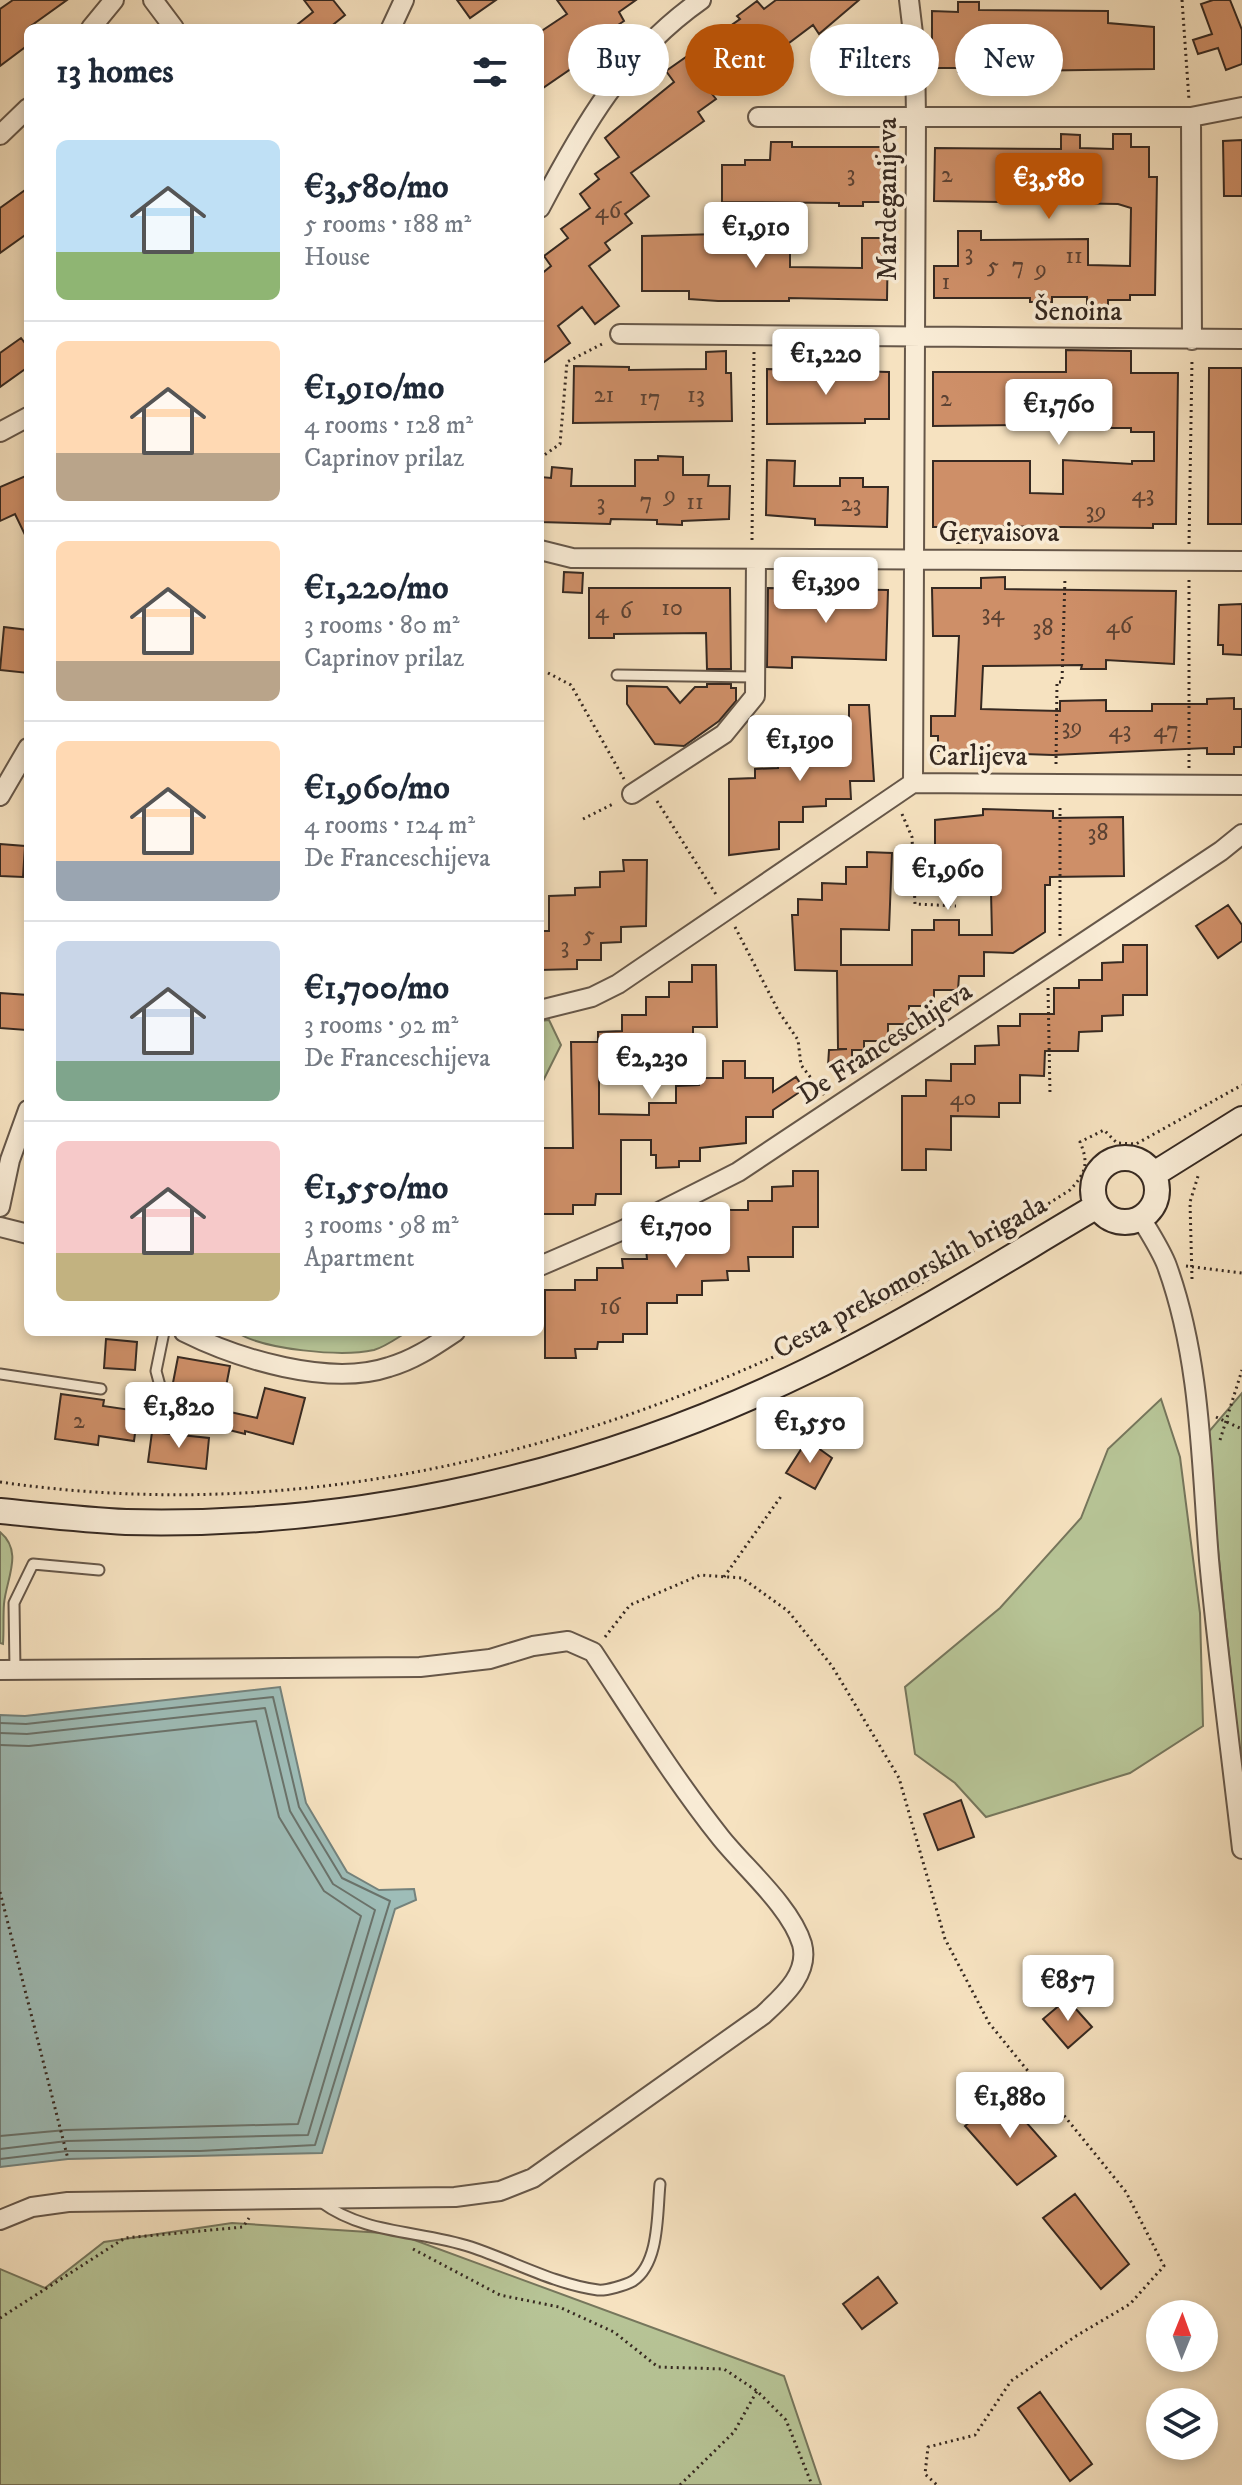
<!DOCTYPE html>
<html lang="en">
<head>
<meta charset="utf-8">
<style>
  body { margin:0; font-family:"IM FELL DW Pica",serif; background:#f6f6f7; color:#1f2937; height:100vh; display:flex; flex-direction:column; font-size:30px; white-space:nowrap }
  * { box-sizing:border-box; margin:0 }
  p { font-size:26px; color:#747a83 }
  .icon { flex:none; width:44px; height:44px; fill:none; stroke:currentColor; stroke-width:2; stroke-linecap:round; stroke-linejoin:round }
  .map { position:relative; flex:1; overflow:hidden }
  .panel { position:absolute; left:24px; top:24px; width:520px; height:1312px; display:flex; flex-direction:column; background:#fff; border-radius:12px; box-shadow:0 4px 12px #0003 }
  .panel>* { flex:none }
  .banner { position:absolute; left:568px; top:24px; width:554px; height:72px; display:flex; gap:16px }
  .needle { width:52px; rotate:1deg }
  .tools { position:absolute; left:1146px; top:2300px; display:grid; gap:16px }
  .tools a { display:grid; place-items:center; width:72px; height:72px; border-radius:50%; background:#fff; box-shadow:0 4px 12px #0003; font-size:40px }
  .price { position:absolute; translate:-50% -68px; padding:0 18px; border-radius:8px; background:#fff; color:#222; font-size:26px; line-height:52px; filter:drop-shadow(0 2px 4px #0008) }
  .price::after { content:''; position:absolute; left:50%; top:48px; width:24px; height:18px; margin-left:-12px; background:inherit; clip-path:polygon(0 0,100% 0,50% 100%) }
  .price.selected { background:#b45309; color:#fff }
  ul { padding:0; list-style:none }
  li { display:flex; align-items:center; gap:24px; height:200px; padding:0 32px }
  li+li { border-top:2px solid #e0e1e3 }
  li span { display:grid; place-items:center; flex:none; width:224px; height:160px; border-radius:12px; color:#555 }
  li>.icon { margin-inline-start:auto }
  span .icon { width:96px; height:96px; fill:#fffc; stroke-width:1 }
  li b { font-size:34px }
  h2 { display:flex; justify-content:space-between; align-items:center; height:96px; padding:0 32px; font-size:34px }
  .pill { padding:0 28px; border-radius:36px; background:#fff; box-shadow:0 4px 12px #0003; font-size:28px; line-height:72px }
  .pill.selected { background:#b45309; color:#fff }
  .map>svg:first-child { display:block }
  .green { fill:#b7c496; stroke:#76765c; stroke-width:2 }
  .water { fill:#9ebdb8; stroke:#74827c; stroke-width:2 }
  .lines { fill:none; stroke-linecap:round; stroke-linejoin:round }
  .shore { stroke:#6a736c; stroke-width:2 }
  .building { fill:#ce8f68; stroke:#362921; stroke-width:2 }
  .service-casing { stroke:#665749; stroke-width:13 }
  .minor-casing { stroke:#665749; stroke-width:22 }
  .secondary-casing { stroke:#362921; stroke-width:28 }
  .path { stroke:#362921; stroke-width:3; stroke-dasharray:2 4; stroke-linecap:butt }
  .service { stroke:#f9ecd6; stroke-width:9 }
  .minor { stroke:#f9ecd6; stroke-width:18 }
  .secondary { stroke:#f9ecd6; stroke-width:24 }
  .labels { text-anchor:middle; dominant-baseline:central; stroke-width:7; stroke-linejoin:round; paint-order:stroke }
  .number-label { font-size:24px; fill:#5c4233 }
  .street-label { font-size:28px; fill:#362921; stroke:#f9ecd6 }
</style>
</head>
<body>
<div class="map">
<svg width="1242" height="2485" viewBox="0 0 1242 2485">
  <rect width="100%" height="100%" fill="#f6e2c0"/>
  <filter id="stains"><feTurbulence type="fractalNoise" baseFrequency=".0025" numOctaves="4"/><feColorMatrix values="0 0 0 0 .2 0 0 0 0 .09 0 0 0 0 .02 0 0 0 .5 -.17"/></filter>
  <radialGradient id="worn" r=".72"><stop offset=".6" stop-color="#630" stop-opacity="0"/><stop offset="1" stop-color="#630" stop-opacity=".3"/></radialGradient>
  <!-- green -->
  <path class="green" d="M549,1020L561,1045L540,1087V1021Z
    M236,1332H407C397,1338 385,1347 374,1350C341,1357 264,1350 236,1332Z
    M1242,1393V1779L1206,1435Z
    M1161,1399L1180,1457L1200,1613L1203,1726L1130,1773L986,1817L955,1783L915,1754L905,1687L1000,1608L1081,1518L1108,1449Z
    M0,1532C24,1552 6,1579 4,1604C3,1617 4,1630 3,1644L0,1643Z
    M232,2223L398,2234L784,2376L821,2485H0V2269L45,2288L104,2242Z"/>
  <!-- water -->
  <path class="water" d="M280,1687L306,1803L347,1872L379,1890L414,1889L416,1900L395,1909L322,2153L68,2159L0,2167V1715L25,1716Z"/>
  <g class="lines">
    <!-- shore -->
    <path class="shore" d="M0,1723L26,1724L273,1697L299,1807L342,1878L390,1901L315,2145L200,2151H67L0,2159
      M0,1733L27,1734L265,1708L290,1811L333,1884L375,1910L308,2135L67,2141L0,2149
      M0,1745L29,1746L256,1721L279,1817L324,1891L361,1916L298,2124L66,2130L0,2136"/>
  </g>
  <!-- building -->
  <path class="building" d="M13,0H67L28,28V45L0,66V9Z
    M304,0H333L345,15L329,28H293L313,12Z
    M457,0H496L470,18Z
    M557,0H636L619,12L624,21L588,45L594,53L540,90V32L567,14Z
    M776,0H859L819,34L813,25L769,58L766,54L742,73L737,67L708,89L716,99L698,112L704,121L631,173L649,196L625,214L632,223L605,243L610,250L589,266L619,306L595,324L582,307L558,326L570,343L540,365V275L551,266L544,256L568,238L561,229L590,208L580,194L599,179L595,174L619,157L605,138L674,82L666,71L740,19L737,16L757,1L764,9Z
    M1213,0H1230L1242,30V64L1226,70L1218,48L1198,54L1193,40L1212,34L1201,4Z
    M958,2H979V10L1108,11V23L1154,27V69L958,72V68H932V11L958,12Z
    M1061,134L1080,135V148L1113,149V134H1131V147H1149V177H1157L1155,295H1130V300H1108V305H1087V297H1052V302H1030V298H934V266H958V231H981V240L1088,239V265L1130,266L1131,208L1118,204L934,201L935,148L1061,149Z
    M1242,140V196H1224L1223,141Z
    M771,142H792V147H887V202H863V206H839V203L722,202V165H745V160H770Z
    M28,188V233L0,253V208Z
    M719,234L790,235V267L862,268V238H888L887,300L789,298V301H718L689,299V291H642V236Z
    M21,338L28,347V367L0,387V353Z
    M1066,350L1131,351V373H1178L1176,524H1153V528L983,526L982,543H957V527H933V461H1030V493L1063,494V460L1132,464V461H1154V432H1131V428H1110L1111,424L933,426V372H1066Z
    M726,351V373H731L732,421L573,423L574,366L629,367V370L706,369V352Z
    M1209,368H1242V524H1208Z
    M767,369L889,372V419H865V423L767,424Z
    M658,456L683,457V475H709L708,486H730L729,519L682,521V525L657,524V520L611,519L610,524L540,522V483L541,477L551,478L552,467L572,469L571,486H635V460H658Z
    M767,460L795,461L794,486H840V478H863V487H888L887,527L815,525V519L766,515Z
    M28,475V541L15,514L0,521V487Z
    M564,572L583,573L582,593L563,592Z
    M1005,577V589L1176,591L1174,664L1106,660V669H1081L1082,665L983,666L981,709L1060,711V701L1106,700V711H1152V704H1207V699L1234,698V709H1242V747H1234V754H1207V748L1053,755L938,751V736H931V716H955L959,636H933L932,588H981V578Z
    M589,588H730L731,669H707L706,633L614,634V638H589Z
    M768,588L888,590L886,660L792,657V668L767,667Z
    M1242,604V655L1223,654V645H1218L1219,605Z
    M4,627L28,630V673L0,670Z
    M707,684H731V688H736V701L719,721L684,746L655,744L627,704V686L667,687L680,703L695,687H707Z
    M849,705H869L874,781H850L851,799H826V806L803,807V822H779V849L729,855V779L755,778V769L778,768V752L801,751V736H825V725H849Z
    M983,809L1053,811V818L1123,817L1124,876L1050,877V885H1045V932L1013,953L984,952V976H959L958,990H934V1006H909V1024H888V1041H864V1050H852V1067L828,1066L829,1050L847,1049H838L837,971L795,970L792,915H798V899L822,900V883L846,884V867H867V852L892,853L889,930L841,929V965H912V930H934V920H959V935H992L991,892H959V876H935V820L983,815Z
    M0,844L25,846L23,877L0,876Z
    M623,860H647L646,926L621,927V942L601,943V960H577V969L540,970V931H549V896L575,895V888L600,887V872L624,871Z
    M1228,905L1242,925V941L1218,958L1196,926Z
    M1123,945H1147V995H1123V1015L1102,1016V1031L1079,1032L1078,1051H1045L1044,1076L1020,1075V1103H999V1117L951,1116V1150L926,1149V1170H902V1096H926V1080L951,1081V1064H975V1046L999,1045L998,1026H1020V1014H1054V988H1079V980H1102V963L1123,962Z
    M692,965H716L717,1027H693V1039L670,1040V1049H646L647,1062L623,1063V1077H599V1114L649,1115V1103H676V1086L699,1085V1078H723V1061H745V1078H773V1092L796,1077L804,1089L773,1110V1117H746V1143L700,1148V1161H679V1167L656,1168V1155H651V1140H621V1194H596L595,1205H573V1214H540V1148H573L571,1042H598V1032L622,1031V1015H646V997H669V982H692Z
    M0,993L28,995L26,1030L0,1028Z
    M793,1171H818V1227H793V1257H748L749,1271H727L728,1280L702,1281V1295H677V1303H647V1334H623V1342H598L597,1349H575L576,1358H545V1290H575V1280H597V1268H623L622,1259H647L646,1249H677V1234H702V1226H727V1210H748V1201H772V1187L793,1186Z
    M106,1339L137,1342L135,1370L104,1368Z
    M178,1357L230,1366L223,1402L171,1393Z
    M265,1388L305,1398L293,1444L245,1431V1434L217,1427L221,1410L257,1418Z
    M61,1394L104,1400L103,1406L138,1411L134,1441L99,1436L98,1445L55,1439Z
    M152,1432L209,1438L206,1469L148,1462Z
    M807,1440L832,1458L815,1489L786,1473Z
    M961,1800L974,1837L938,1850L924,1814Z
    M1067,1999L1092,2027L1068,2048L1043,2019Z
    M1002,2095L1056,2156L1017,2185L965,2126Z
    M1075,2194L1129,2264L1101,2289L1043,2218Z
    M878,2277L897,2303L862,2329L843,2304Z
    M1040,2392L1092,2464L1070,2481L1018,2408Z"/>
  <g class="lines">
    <defs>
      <path id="service" d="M617,675L755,677
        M164,1332L156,1371L166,1408L208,1421
        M0,1374L101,1389
        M15,1670L14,1603L33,1564L99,1570
        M321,2202C366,2235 420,2230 471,2247C513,2261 554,2284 598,2290C606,2291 626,2285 633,2281C660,2263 657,2212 660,2184"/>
      <path id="minor" d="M153,0L174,28
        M909,0L915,50L916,118L913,783
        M91,28L114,0
        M391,28L404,0
        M758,117H1191L1242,107
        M1191,117L1192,340
        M0,135L28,108
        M540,208C583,126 624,54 701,0
        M620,334L1242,339
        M0,432L28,417
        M540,550L572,558L1242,561
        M632,794L724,734L755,696L756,559
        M0,796L28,748
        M540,1010L592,997L618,984L913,783L1242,785
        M0,1207L10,1160L28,1110
        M1141,1218C1150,1234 1161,1250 1167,1266C1201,1360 1201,1461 1209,1560C1218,1656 1231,1753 1242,1849
        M0,1227L28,1234
        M540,1266L623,1230L738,1172L1221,851L1242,834
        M184,1332C238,1359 329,1387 389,1367C414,1360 434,1346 455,1332
        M0,1670L420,1667L490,1659L533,1646L568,1641L593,1652C634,1714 674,1779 721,1838C745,1868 791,1907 802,1944C810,1974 782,1997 763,2015L533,2178L500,2191L455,2197L68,2202L32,2207L0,2220"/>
      <path id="secondary" d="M1093 1190a32 32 0 1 1 64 0a32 32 0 1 1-64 0Z
        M1154,1174L1242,1119
        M0,1511C42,1515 84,1520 126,1522C361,1528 598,1473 809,1370C908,1322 1002,1262 1097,1206"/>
    </defs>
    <!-- service casing -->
    <use href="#service" class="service-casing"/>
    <!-- minor casing -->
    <use href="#minor" class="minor-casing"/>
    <!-- secondary casing -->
    <use href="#secondary" class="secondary-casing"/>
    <!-- path -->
    <path class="path" d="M1182,0L1189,100
      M540,458L560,444L567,362L604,343
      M752,540L754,352
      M1189,544L1192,359
      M548,673L571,685L624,779
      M1056,764L1057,682H1062L1065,577
      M1189,768V579
      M657,801L717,896
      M902,814L912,837L915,904L956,906
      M583,819L615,803
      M735,927L779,1012L798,1040L801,1065L824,1095
      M1060,936V804
      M1048,988L1050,1094
      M1186,1266L1242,1273
      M942,1271L1070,1190C1086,1173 1089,1163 1080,1142L1104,1130L1117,1143L1136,1144L1242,1085
      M1192,1279L1190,1202L1199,1173
      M1216,1417L1242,1429
      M1220,1440L1242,1370
      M0,1482C332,1530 640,1438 929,1279
      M724,1577L782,1495
      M605,1637L630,1605L700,1575L742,1578L788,1611L832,1666L899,1778L945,1939L989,2023L1126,2192L1164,2266L1130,2304L1076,2336L1011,2381L975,2435L928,2447L925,2474L937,2485
      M0,1892L68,2159
      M413,2249L500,2295L559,2307L614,2332L658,2367L724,2369L757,2391L786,2420L812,2485
      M0,2318L125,2238L243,2227L249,2218
      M680,2485L734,2432L757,2391"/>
    <!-- service -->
    <use href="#service" class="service"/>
    <!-- minor -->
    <use href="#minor" class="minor"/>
    <!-- secondary -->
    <use href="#secondary" class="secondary"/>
  </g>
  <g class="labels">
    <!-- number labels -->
    <g class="number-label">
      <text x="851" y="174">3</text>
      <text x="947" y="175">2</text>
      <text x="608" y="211">46</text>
      <text x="969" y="253">3</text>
      <text x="1074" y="256">11</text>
      <text x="993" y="266">5</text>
      <text x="1018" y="266">7</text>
      <text x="1041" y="269">9</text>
      <text x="946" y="282">1</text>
      <text x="604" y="395">21</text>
      <text x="696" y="395">13</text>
      <text x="650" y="398">17</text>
      <text x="946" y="399">2</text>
      <text x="1143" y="494">43</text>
      <text x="670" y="495">9</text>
      <text x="646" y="501">7</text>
      <text x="695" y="502">11</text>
      <text x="601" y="503">3</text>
      <text x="851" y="504">23</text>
      <text x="1096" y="511">39</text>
      <text x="672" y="608">10</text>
      <text x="602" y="611">4</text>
      <text x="626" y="611">6</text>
      <text x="993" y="613">34</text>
      <text x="1119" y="626">46</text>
      <text x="1043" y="628">38</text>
      <text x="1072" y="727">39</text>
      <text x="1120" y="730">43</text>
      <text x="1166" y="730">47</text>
      <text x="1098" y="833">38</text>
      <text x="589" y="935">5</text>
      <text x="565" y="946">3</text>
      <text x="963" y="1098">40</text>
      <text x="610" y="1307">16</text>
      <text x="79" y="1421">2</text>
    </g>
    <!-- street labels -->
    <g class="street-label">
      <text transform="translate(887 199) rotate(-90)">Mardeganijeva</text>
      <text x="1078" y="311">Šenoina</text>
      <text x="999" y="532">Gervaisova</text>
      <text x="978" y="756">Carlijeva</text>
      <text transform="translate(885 1043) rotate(-33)">De Franceschijeva</text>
      <text transform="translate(910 1277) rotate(-29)">Cesta prekomorskih brigada</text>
    </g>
  </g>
  <rect width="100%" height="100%" filter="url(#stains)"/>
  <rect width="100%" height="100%" fill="url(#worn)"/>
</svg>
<div class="tools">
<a><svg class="needle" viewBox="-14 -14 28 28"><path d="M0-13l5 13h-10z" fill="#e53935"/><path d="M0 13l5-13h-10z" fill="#747a83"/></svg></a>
<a><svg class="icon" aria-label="layers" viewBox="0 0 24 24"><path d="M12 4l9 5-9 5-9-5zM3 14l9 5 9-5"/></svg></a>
</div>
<b class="price selected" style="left:1049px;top:221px">€3,580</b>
<b class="price" style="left:756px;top:270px">€1,910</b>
<b class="price" style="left:826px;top:397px">€1,220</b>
<b class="price" style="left:1059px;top:447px">€1,760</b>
<b class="price" style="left:826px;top:625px">€1,390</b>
<b class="price" style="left:800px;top:783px">€1,190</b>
<b class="price" style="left:948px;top:912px">€1,960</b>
<b class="price" style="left:652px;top:1101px">€2,230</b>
<b class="price" style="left:676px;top:1270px">€1,700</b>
<b class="price" style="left:179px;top:1450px">€1,820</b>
<b class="price" style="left:810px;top:1465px">€1,550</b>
<b class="price" style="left:1068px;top:2023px">€857</b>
<b class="price" style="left:1010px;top:2140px">€1,880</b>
<div class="banner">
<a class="pill">Buy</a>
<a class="pill selected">Rent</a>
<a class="pill">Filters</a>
<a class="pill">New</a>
</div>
<section class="panel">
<h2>13 homes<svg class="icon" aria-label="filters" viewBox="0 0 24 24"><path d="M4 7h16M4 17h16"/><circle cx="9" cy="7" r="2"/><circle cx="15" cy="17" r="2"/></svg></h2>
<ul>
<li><span style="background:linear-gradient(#bfe0f5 70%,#8fb573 0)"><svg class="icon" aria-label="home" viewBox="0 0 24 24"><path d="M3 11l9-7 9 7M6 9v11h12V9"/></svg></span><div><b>€3,580/mo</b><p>5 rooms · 188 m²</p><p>House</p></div></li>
<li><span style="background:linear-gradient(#ffd9b3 70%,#b9a48a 0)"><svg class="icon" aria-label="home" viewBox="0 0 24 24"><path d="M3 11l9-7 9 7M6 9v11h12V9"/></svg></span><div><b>€1,910/mo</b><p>4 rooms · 128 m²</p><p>Caprinov prilaz</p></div></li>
<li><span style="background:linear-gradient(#ffd9b3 75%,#b9a48a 0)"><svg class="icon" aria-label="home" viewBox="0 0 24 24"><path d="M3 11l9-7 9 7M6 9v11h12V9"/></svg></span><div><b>€1,220/mo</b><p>3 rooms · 80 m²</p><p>Caprinov prilaz</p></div></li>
<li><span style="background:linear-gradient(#ffd9b3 75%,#9aa5b1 0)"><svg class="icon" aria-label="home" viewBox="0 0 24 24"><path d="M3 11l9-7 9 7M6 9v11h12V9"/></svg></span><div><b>€1,960/mo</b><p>4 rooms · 124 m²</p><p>De Franceschijeva</p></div></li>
<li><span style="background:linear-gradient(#c9d6e8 75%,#7fa58c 0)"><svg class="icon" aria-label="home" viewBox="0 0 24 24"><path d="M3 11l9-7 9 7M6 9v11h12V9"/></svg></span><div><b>€1,700/mo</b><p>3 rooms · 92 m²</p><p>De Franceschijeva</p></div></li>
<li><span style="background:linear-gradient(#f6c9c9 70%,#c2b280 0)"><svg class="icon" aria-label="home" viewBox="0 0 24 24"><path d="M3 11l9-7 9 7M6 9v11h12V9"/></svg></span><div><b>€1,550/mo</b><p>3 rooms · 98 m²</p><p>Apartment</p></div></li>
</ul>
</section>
</div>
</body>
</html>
